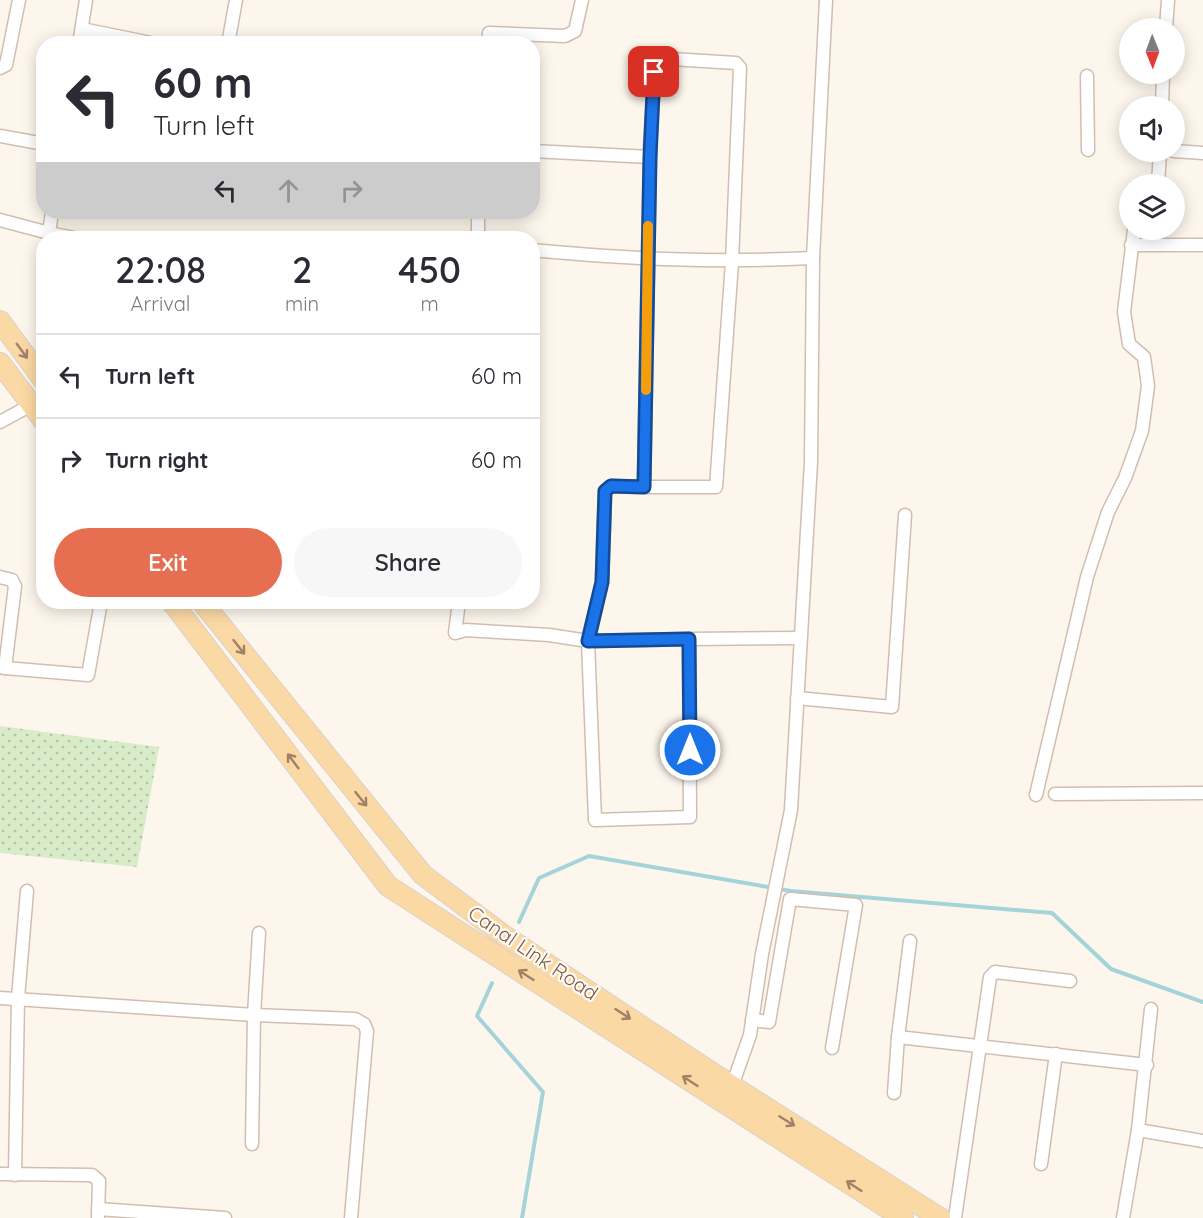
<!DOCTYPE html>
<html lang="en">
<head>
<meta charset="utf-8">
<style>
	:root { --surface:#fff; --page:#f7f7f7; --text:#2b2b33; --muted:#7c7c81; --line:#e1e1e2; --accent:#e76f51 }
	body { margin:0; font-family:Quicksand,sans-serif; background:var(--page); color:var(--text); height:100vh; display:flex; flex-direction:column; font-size:22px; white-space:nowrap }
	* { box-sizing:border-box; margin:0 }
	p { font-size:20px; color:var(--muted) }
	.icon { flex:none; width:33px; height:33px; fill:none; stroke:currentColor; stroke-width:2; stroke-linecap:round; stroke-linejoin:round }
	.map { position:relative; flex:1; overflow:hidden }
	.sheet { position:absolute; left:36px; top:231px; width:504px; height:378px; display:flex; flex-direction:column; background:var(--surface); border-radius:24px; box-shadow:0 3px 15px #0003 }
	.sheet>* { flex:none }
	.top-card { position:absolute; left:36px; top:36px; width:504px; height:183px; border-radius:24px; box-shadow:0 3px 15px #0003; background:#fff; color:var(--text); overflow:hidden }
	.needle { width:39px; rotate:179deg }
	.buttons { position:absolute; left:1119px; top:18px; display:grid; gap:12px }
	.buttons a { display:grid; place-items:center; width:66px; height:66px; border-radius:50%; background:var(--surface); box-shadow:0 3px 15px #0003; font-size:30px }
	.pin { position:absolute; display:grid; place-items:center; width:51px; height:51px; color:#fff; margin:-26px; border-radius:12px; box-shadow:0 3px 9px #0006 }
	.me { position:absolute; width:66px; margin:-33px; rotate:0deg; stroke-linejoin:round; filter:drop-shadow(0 0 4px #0008) }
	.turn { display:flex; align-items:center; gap:21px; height:126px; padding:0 18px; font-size:27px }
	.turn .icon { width:78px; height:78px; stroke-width:2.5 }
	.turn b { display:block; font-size:42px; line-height:51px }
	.lanes { display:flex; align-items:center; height:57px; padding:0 18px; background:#0003; justify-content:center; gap:30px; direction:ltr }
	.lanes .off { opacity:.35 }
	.eta { display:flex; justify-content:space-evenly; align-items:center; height:102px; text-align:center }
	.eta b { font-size:36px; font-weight:600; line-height:42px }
	.action { display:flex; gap:12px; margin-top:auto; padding:12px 18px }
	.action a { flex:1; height:69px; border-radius:36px; background:var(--accent); color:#fff; font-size:24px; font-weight:600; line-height:69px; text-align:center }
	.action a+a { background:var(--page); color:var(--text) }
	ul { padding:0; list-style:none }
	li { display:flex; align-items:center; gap:18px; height:84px; padding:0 18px; border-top:2px solid var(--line) }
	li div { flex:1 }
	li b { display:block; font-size:22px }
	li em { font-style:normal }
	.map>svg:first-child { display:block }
	.grass { fill:url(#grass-dots) }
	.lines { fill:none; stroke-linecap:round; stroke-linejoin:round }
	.stream { stroke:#a5d3da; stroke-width:4 }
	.street-casing { stroke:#d1beb0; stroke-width:15 }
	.primary-casing { stroke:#dad1cd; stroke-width:22 }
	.street { stroke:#fff; stroke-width:12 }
	.primary { stroke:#fbd9a5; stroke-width:20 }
	.oneway { stroke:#a18267 }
	.route-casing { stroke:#114b97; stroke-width:15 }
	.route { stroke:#1a73e8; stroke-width:10 }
	.slow { stroke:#f59e0b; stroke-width:10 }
	.labels { text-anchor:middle; stroke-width:4.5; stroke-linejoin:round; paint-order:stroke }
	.street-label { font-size:20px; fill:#7a5c4d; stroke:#fffaf3 }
</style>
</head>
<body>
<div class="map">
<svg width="1203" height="1218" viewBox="0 0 1203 1218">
	<defs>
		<pattern id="grass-dots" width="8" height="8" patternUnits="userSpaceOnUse" patternTransform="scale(1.5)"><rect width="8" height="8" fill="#d8ecc9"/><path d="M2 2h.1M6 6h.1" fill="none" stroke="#b4c2a5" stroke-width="1.8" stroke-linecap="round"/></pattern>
	</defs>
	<rect width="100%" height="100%" fill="#fdf6ec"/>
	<path class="grass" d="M0,726L159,747L137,867L0,853Z"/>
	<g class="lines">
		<g class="stream">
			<path d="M519,922L539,878L589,856L791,891L1052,913L1111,969L1203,1002"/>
			<path d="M492,983L477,1016L543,1092L522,1218"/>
		</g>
		<g class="street-casing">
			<g id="street">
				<path d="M1166,28L1168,0"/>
				<path d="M82,29L156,44"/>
				<path d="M79,44L86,0"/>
				<path d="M228,44L236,0"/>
				<path d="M488,44L489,33L565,36L575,31L582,0"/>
				<path d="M0,68L6,65L19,0"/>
				<path d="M1087,76L1088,150"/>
				<path d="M1162,106L1163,74"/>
				<path d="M0,136L44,144"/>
				<path d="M532,151L650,157"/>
				<path d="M1174,151L1203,153"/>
				<path d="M1158,184L1160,152"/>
				<path d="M0,220L49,233L52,212"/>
				<path d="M49,233L74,238"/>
				<path d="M478,238V212"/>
				<path d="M1131,245H1203"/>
				<path d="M532,250C629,259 716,263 813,258"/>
				<path d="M0,422L44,398"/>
				<path d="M0,577L12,580L15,586L5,668L0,667"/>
				<path d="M459,602L455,633L466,630L549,635L588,641L689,639L690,817L595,820L588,641L602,582L605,491L611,486L644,487L650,147L655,58L736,63L740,68L732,262L716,487H644"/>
				<path d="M689,639L800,638"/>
				<path d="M5,668L88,675L101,602"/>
				<path d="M797,698L892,707L905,515"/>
				<path d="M1055,794L1203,793"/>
				<path d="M1036,795L1087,577L1108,512L1125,478L1142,431L1148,386L1144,357L1129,344L1124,312L1134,230"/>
				<path d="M0,998L254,1015L355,1019L364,1024L367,1031L351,1218"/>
				<path d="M752,1020L769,1022L790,899L856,905L832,1048"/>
				<path d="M898,1037L1147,1065"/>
				<path d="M732,1086L750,1035L762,954L791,810L811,462L813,258L826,0"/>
				<path d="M894,1093L898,1037L910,941"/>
				<path d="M1138,1130L1151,1009"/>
				<path d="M252,1144L254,1015L259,933"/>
				<path d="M1041,1164L1056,1054"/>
				<path d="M0,1174L92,1175L99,1181L98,1218"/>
				<path d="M15,1175L18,998L27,891"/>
				<path d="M98,1209L225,1218"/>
				<path d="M955,1218L990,977L995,972L1070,981"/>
				<path d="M1123,1218L1138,1130L1203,1141"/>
			</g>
		</g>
		<g class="primary-casing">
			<g id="primary">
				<path d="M0,321L44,381"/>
				<path d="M0,363L44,421"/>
				<path d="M172,602L388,886L903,1218"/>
				<path d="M202,602L423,875L506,937L732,1086L940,1218"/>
			</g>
		</g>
		<use href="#street" class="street"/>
		<use href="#primary" class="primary"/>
	</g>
	<defs><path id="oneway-shaft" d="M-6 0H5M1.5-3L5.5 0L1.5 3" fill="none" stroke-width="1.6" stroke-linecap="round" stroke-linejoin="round" transform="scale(1.5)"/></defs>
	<g class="oneway">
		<use href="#oneway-shaft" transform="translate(22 351) rotate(54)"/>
		<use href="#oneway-shaft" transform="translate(239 647) rotate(52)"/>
		<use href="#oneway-shaft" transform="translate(293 761) rotate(-127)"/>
		<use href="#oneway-shaft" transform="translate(361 799) rotate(51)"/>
		<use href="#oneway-shaft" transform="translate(526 975) rotate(-147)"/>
		<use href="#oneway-shaft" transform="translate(623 1014) rotate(33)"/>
		<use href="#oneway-shaft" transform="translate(690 1081) rotate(-147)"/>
		<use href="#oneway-shaft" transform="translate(787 1121) rotate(32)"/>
		<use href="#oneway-shaft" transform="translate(854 1186) rotate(-147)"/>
	</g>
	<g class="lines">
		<g class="route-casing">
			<path id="route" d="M654,72L650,157L644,487L611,486L605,491L602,582L588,641L689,639L690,750"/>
		</g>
		<use href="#route" class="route"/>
		<path class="slow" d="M646,390L648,226"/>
	</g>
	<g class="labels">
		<g class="street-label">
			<text transform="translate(533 953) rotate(34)" y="7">Canal Link Road</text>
		</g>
	</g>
</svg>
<div class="buttons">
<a><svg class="needle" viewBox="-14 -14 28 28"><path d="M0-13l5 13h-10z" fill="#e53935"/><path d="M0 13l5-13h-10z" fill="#7c7c81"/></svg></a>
<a><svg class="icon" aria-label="sound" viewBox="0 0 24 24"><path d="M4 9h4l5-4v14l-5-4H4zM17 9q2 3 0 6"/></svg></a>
<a><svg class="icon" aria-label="layers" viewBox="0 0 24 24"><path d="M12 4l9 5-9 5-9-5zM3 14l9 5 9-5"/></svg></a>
</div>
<div class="pin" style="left:654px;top:72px;background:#d93025"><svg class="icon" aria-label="arrive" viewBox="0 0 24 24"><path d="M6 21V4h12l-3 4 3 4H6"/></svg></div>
<svg class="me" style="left:690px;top:750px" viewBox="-20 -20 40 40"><circle r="17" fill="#1a73e8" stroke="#fff" stroke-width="3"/><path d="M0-11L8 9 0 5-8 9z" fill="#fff"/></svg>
<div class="top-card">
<div class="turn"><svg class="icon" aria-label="left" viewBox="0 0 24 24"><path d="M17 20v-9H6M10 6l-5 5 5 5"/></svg><div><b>60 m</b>Turn left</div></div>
<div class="lanes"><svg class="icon" aria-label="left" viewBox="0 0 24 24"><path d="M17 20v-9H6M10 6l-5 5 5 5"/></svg><svg class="icon off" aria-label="ahead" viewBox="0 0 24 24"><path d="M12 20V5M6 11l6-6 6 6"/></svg><svg class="icon off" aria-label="right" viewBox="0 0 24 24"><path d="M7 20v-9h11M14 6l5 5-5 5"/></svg></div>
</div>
<section class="sheet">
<div class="eta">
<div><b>22:08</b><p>Arrival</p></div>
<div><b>2</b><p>min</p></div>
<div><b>450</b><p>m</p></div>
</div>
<ul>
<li><svg class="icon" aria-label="left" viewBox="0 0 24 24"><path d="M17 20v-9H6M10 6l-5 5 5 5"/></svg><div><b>Turn left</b></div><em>60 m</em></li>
<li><svg class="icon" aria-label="right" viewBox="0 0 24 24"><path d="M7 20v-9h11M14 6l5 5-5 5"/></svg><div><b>Turn right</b></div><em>60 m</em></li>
</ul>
<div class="action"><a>Exit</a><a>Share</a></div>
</section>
</div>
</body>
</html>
